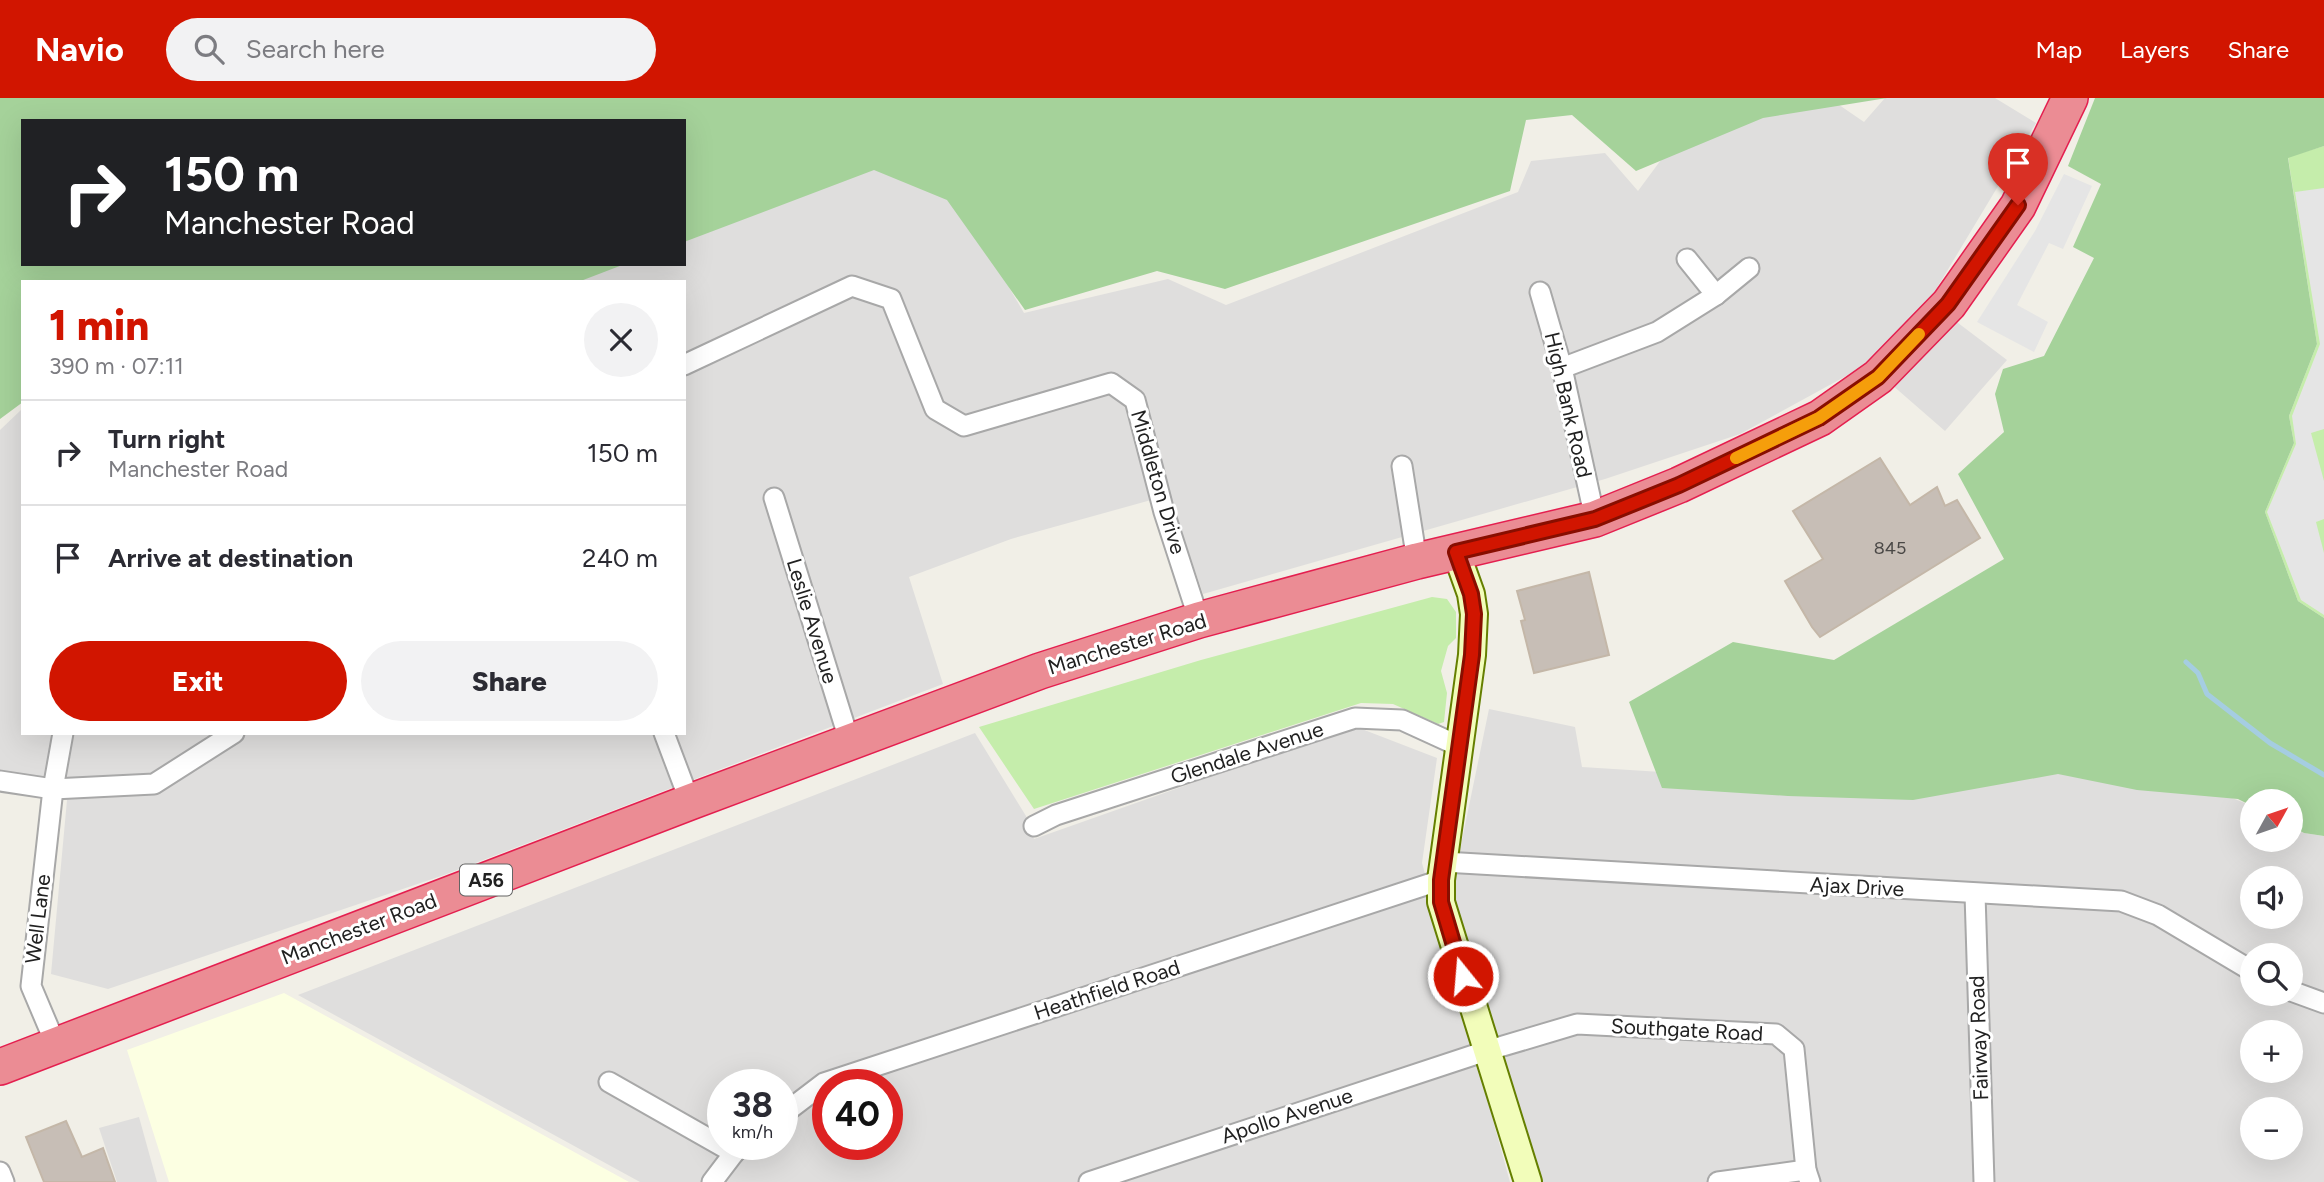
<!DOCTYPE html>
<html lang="en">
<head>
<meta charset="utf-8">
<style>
	:root { --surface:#fff; --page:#f2f2f3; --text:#2b2b33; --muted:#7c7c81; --line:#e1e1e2; --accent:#d11500 }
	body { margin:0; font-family:Figtree,sans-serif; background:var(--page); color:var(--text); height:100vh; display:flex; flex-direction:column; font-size:26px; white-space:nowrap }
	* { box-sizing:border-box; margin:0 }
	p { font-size:23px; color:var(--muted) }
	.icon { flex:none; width:38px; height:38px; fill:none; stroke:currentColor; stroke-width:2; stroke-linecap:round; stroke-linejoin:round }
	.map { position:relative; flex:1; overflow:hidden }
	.details { position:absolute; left:21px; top:182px; width:665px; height:455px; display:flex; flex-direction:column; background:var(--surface); border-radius:0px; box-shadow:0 7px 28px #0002 }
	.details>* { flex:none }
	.banner { position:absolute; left:21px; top:21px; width:665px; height:147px; border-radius:0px; box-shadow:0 7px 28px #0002; background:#202124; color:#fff; overflow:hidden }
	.needle { width:46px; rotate:50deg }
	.fabs { position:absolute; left:2240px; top:691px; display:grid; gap:14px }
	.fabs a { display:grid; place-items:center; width:63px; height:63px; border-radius:50%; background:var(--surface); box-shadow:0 7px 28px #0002; font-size:35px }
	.speed { position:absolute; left:707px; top:971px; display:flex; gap:14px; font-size:35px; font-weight:700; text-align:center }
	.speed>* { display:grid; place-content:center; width:91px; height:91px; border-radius:50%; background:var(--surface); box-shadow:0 7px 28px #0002; line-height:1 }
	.speed small { font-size:18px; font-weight:400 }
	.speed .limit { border:10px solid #d22; background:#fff; color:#111 }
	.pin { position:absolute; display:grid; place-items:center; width:60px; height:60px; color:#fff; margin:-72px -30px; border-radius:50% 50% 50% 0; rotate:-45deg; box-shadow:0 0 7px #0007 }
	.pin .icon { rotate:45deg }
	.me { position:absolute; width:77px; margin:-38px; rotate:343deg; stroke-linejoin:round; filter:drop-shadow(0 0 5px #0008) }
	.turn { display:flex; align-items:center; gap:24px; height:147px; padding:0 28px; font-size:32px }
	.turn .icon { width:91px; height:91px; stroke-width:2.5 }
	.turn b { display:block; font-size:49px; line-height:60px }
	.round { display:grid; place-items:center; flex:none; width:74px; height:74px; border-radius:37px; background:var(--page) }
	.overview { display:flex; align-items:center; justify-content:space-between; height:119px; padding:0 28px }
	h1 { font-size:42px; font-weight:800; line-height:52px; color:var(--accent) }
	.primary-button { display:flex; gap:14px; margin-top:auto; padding:14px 28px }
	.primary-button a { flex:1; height:80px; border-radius:42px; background:var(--accent); color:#fff; font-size:28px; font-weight:800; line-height:80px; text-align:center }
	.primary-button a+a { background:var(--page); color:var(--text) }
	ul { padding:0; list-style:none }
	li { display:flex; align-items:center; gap:21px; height:105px; padding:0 28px; border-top:2px solid var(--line) }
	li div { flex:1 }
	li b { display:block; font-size:26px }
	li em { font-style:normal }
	header { display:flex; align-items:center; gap:42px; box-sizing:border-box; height:98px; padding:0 35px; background:var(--accent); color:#fff }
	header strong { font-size:33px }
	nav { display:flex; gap:38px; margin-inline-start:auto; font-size:24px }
	.search { width:490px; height:63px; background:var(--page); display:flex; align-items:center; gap:18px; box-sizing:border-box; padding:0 24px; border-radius:38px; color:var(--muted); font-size:26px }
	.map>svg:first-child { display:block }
	.residential { fill:#dfdedd; fill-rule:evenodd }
	.education { fill:#fcffe2 }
	.grass { fill:#c5edab }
	.forest { fill:#a5d29a }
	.parking { fill:#e5e5e5 }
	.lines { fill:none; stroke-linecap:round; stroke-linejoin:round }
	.stream { stroke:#a5cde1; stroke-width:5 }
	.building { fill:#c7beb6; stroke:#c4b7a8; stroke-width:2 }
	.street-casing { stroke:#a8a8a8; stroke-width:23 }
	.secondary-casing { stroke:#657f00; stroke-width:30 }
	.highway-casing { stroke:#e41f4f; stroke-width:38 }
	.street { stroke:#fff; stroke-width:19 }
	.secondary { stroke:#f2fdba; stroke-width:26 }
	.highway { stroke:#eb8c94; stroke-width:35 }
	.route-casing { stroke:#880e00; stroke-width:18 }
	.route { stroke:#d11500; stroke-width:12 }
	.slow { stroke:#f59e0b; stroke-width:12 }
	.labels { text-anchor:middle; stroke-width:6; stroke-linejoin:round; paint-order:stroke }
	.number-label { font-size:18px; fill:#4a4846 }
	.shield { fill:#fff; stroke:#646464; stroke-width:2 }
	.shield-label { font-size:19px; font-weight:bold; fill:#212121 }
	.street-label { font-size:21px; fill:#212121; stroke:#fff }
</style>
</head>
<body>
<header>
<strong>Navio</strong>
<div class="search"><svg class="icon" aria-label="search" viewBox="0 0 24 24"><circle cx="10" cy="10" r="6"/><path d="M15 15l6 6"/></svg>Search here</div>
<nav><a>Map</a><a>Layers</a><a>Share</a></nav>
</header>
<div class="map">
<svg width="2324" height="1084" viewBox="0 0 2324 1084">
	<rect width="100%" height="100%" fill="#f1efe7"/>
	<g class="residential">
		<path d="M1829,0L1864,24L1885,0H1995L2036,25L1929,203L2007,262L1945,333L1868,266L1740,336L1605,381L1203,496L1169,397L1011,441L909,479L943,586L444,777L108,891L51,876L67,702L0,694V332L21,312L23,635H684V184H518L556,166H684V103L894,19L963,111L1024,215L1168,181L1226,207L1518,94L1531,63L1605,55L1638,93L1703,5Z"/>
		<path d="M1489,611L1575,629L1582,669L1865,687L2060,630L2252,708V742H2291V728L2304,735L2324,738V1084H1536L1450,800ZM2252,780H2291V819H2252ZM2252,858H2291V896H2252ZM2252,934H2291V973H2252ZM2252,1012H2291V1050H2252Z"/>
		<path d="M1354,628L1437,660L1422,765L1510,1084H640L298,897L975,635L1026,718L1034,741ZM723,987H782V1046H723ZM828,987H887V1046H828Z"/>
		<path d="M139,1019L157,1084H117L99,1030Z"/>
	</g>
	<path class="education" d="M284,895L629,1084H169L127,952Z"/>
	<g class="grass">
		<path d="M2324,48V520L2298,503L2265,414L2294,345L2289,318L2317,246L2288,59Z"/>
		<path d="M1432,499L1447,501L1456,514V540L1448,548L1441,573L1447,595L1444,624L1438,626L1393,606L1361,605L1034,711L979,629L1201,562Z"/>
	</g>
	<g class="forest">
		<path d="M0,0H1887L1763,20L1636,73L1572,17L1526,22L1510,93L1225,191L1157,173L1025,212L947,102L874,72L684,144V23H23V166H625L578,184H23V304L0,321Z"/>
		<path d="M2095,0H2324V48L2288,60L2317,246L2289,318L2294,345L2265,414L2298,503L2324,520V738L2304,735L2291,728V704H2252V708L2238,701L2137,692L2058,676L1913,702L1788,698L1662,690L1629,604L1733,544L1834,562L2004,461L1958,376L2004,334L1995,296L2003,271L2044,258L2094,160L2073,149L2101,86L2068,68Z"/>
	</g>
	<g class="parking">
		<path d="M2064,76L2092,88L2063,151L2049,145L2017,207L2048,224L2034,254L1977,224L2035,133Z"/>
		<path d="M2324,90V331L2311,335L2324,383V421L2316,424L2324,455V517L2301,502L2267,414L2296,346L2292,318L2320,246L2295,94Z"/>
	</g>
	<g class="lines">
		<path class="stream" d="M2186,564L2198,575L2207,596L2270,645L2324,677"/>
	</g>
	<g class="building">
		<path d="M1880,360L1910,407L1937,389L1945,408L1957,402L1980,440L1820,539L1812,529L1785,483L1823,461L1793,413Z"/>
		<path d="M1589,474L1609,557L1534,575L1521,523L1525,522L1517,493Z"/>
		<path d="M66,1023L82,1059L103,1050L115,1084H44L26,1039Z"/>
	</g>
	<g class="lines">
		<g class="street-casing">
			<g id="street">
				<path d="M1687,161L1716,197"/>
				<path d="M1540,194L1562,270L1595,421"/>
				<path d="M684,267L852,188L891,201L935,311L964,328L1111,285L1135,302L1164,414L1199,522"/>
				<path d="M1562,270L1657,234L1716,197L1749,170"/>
				<path d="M1402,368L1417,463"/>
				<path d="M774,400L850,645"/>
				<path d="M664,635L690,704"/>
				<path d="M0,683L53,691L154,686L234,635"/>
				<path d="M1034,728L1056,717L1355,620L1402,622L1461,649"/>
				<path d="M1444,764L2121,803L2158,817L2252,873"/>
				<path d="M1975,796L1984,1084"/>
				<path d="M2291,893L2324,905"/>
				<path d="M56,947L31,888L53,691L63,635"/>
				<path d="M609,984L734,1055"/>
				<path d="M782,1017L824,985L1441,782"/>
				<path d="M0,1074L4,1084"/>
				<path d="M712,1084L734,1055L743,1047"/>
				<path d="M1089,1084L1486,953L1577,926L1776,936L1794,951L1806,1072L1810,1084"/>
				<path d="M1718,1084L1806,1072"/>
			</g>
		</g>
		<g class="secondary-casing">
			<path id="secondary" d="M1456,454L1471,496L1474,516L1472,557L1441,782V804L1528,1084"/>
		</g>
		<g class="highway-casing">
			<path id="highway" d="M0,969L690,704L1040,573L1199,522L1417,463L1595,421L1679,387L1820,320L1878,279L1949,206L2018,108L2070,0"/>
		</g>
		<use href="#street" class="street"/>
		<use href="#secondary" class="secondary"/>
		<use href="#highway" class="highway"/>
	</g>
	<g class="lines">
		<g class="route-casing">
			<path id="route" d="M1463,878L1441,804V782L1472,557L1474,516L1471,496L1456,454L1595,421L1679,387L1819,320L1878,279L1948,206L2018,107"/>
		</g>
		<use href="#route" class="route"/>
		<path class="slow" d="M1736,360L1819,320L1878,279L1919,236"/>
	</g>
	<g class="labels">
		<g class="number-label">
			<text x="1890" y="456">845</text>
		</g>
		<rect class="shield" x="460" y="766.5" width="52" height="31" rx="5"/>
		<g class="shield-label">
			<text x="486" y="789">A56</text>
		</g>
		<g class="street-label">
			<text transform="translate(1568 307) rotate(77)" y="7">High Bank Road</text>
			<text transform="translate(1158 384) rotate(74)" y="7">Middleton Drive</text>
			<text transform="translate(812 523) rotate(73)" y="7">Leslie Avenue</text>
			<text transform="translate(1127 546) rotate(-17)" y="7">Manchester Road</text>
			<text transform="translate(1247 655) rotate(-18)" y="7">Glendale Avenue</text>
			<text transform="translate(1857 789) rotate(3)" y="7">Ajax Drive</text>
			<text transform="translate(38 821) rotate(-83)" y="7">Well Lane</text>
			<text transform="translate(359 831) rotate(-21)" y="7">Manchester Road</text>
			<text transform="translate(1107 892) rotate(-18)" y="7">Heathfield Road</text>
			<text transform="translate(1687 932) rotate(3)" y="7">Southgate Road</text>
			<text transform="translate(1979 940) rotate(-92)" y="7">Fairway Road</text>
			<text transform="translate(1287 1018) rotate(-18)" y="7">Apollo Avenue</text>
		</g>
	</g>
</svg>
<div class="fabs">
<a><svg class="needle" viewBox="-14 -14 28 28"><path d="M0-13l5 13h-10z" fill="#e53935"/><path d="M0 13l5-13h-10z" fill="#7c7c81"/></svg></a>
<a><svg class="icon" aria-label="sound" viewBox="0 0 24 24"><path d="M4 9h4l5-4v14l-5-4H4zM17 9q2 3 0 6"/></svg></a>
<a><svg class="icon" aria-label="search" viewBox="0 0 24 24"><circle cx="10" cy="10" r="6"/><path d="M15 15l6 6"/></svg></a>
<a>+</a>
<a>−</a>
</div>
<div class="speed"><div>38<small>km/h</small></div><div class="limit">40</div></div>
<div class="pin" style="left:2018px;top:107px;background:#d93025"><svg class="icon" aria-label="arrive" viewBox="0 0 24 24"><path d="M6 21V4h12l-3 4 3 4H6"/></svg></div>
<svg class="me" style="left:1463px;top:878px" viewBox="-20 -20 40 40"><circle r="17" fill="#d11500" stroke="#fff" stroke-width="3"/><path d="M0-11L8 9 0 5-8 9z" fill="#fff"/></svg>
<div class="banner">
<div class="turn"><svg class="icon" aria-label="right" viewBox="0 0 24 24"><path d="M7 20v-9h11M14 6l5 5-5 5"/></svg><div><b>150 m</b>Manchester Road</div></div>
</div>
<section class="details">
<div class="overview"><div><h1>1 min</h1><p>390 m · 07:11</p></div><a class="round"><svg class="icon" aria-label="close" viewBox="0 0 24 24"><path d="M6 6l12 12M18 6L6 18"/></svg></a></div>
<ul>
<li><svg class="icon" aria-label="right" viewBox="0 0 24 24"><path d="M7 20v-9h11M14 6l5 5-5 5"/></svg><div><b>Turn right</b><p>Manchester Road</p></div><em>150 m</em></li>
<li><svg class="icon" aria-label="arrive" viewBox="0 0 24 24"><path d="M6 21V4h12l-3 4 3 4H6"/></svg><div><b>Arrive at destination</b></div><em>240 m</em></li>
</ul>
<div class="primary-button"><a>Exit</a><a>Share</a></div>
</section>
</div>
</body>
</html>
